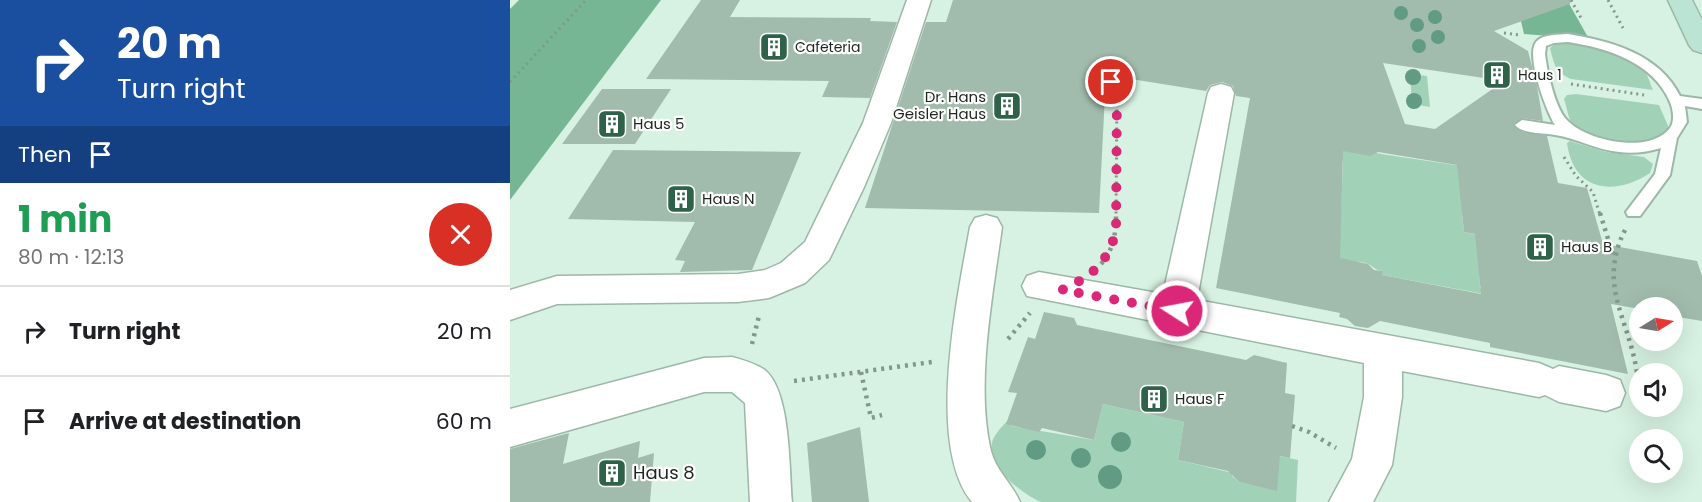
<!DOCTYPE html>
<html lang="en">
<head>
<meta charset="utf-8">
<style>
	:root { --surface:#fff; --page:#f2f2f2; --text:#202124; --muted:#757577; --line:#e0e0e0 }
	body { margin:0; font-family:Poppins,sans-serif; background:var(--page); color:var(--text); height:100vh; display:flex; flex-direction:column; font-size:22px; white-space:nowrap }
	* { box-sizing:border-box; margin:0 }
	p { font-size:20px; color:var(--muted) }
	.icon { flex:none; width:33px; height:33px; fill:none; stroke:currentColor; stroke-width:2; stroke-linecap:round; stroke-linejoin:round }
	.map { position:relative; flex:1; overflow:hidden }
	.side { display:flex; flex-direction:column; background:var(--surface); width:510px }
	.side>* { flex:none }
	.banner { background:#1a4fa0; color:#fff; overflow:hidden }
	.needle { width:39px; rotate:79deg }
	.tools { position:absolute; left:1119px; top:297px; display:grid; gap:12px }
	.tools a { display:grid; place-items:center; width:54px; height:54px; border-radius:50%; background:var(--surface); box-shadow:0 6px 24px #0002; font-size:30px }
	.pin { position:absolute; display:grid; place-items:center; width:51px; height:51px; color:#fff; margin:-26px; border:3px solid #fff; border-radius:50%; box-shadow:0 2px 6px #0007 }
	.me { position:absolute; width:66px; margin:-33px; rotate:281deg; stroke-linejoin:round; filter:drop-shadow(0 0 4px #0008) }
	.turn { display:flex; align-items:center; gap:21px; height:126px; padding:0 18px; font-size:27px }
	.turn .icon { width:78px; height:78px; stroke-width:2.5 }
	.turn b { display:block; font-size:42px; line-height:51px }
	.then { display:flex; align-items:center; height:57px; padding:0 18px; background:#0003; gap:12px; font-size:22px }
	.round { display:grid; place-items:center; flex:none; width:63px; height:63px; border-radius:32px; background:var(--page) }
	.summary { display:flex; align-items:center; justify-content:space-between; height:102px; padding:0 18px }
	h1 { font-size:36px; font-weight:700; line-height:45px; color:#1e9e55 }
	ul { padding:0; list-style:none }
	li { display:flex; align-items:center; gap:18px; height:90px; padding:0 18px; border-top:2px solid var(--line) }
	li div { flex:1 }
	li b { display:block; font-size:22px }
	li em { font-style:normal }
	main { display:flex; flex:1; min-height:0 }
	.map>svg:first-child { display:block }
	.green { fill:#a1d2b7 }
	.forest { fill:#76b694 }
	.building { fill:#a1bbac; fill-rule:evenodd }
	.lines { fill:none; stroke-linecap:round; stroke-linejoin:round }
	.lane-casing { stroke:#9db7a8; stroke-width:4 }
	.street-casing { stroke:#9db7a8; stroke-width:3 }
	.secondary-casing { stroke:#9db7a8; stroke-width:3 }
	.path-far1 { stroke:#83978b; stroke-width:3; stroke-dasharray:2 4; stroke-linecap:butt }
	.path { stroke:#83978b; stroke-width:4.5; stroke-dasharray:3 5; stroke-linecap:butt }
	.lane { fill:#fff; fill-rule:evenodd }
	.street { fill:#fff; fill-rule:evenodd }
	.secondary { fill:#bbe4d4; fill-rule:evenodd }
	.tree { fill:#619b83 }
	.route { stroke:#db2777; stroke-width:10; stroke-dasharray:0 18 }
	.labels { text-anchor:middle; stroke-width:4.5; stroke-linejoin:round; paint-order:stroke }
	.far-poi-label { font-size:14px; fill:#1d2721; stroke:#fff; text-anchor:start }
	.poi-label { font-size:15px; fill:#1d2721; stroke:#fff; text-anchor:start }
	.near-poi-label { font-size:18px; fill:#1d2721; stroke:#fff; text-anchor:start }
</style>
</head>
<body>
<main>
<section class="side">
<div class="banner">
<div class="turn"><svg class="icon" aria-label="right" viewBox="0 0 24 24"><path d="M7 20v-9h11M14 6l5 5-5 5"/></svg><div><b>20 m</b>Turn right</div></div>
<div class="then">Then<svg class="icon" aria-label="arrive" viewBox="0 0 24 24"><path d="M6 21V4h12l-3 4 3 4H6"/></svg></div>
</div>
<div class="summary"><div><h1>1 min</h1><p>80 m · 12:13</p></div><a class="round" style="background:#d93025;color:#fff"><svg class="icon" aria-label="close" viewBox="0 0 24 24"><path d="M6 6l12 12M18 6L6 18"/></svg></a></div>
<ul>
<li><svg class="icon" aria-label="right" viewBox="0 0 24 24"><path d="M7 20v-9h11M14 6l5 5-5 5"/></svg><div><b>Turn right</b></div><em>20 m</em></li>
<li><svg class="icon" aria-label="arrive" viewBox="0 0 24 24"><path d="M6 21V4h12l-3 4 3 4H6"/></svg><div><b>Arrive at destination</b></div><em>60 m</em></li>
</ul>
</section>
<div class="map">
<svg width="1192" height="502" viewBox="0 0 1192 502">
	<rect width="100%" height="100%" fill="#d7f2e2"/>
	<g class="green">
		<path d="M1053,43C1072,42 1121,54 1133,69C1138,74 1140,84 1143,90L1061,79C1045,72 1044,64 1040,48L1044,45Z"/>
		<path d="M900,74L917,76L920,107L902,104Z"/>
		<path d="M1066,94L1149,105L1159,128L1158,132C1135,147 1110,145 1085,137C1077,134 1069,133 1064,126C1058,120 1057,107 1054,99L1057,95Z"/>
		<path d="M1060,141L1096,152L1134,157L1143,164L1140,173C1104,197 1063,191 1057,143Z"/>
		<path d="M823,143L871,154L959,167L965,217L952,215L954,232L968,235L970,288L974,290V294L872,275V271C865,270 864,267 858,264C851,260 840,262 832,264L816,233L830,235L833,162Z"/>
		<path d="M593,404L674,422L668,460L723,473L722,476L729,482L761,489L770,456L788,460L786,502H531C512,494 477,467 482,443C483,435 493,426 498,420L502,426L584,440Z"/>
	</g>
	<g class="forest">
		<path d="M9,0H151L0,200V9Z"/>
		<path d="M1006,0H1057L1079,39L1014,34Z"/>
	</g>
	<g class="building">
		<path d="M191,0H230L220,17L361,18L360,21L387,22L360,98L312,97L319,81L136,79Z"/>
		<path d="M443,0H1060V4L984,31L1018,51L1027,86L1033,121L1012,118L1003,125L1012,132L1037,136L1048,183L1077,188L1093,244L1187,261L1192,276V321L1162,316V308L1130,309L1101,304L1118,374L980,347V343L870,321L858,328L845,326L837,319L829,317L830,313L706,288L740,98L726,96L723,86L712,82L700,85L696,91L596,75L589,213L355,208L416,22H436ZM873,63L994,81L925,129L895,124ZM833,151L860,156L868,152L947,165L954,232L965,234L971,294L872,275V271L864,270L858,264L830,258Z"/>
		<path d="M92,89H161L125,144H52Z"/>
		<path d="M103,150L291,152L242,270L170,272L175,261L165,260L185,222L58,219Z"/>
		<path d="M534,312L564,318L567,325L736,360L744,355L777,363L775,393L785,395L780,458L770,456L767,491L729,482L718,471L668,460L674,422L593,404L584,440L532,428L529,432L496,424L507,393L498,392L518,337L525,339Z"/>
		<path d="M350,427L359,502H302L297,443Z"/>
		<path d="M59,433L53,464L130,441L128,458L144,453L140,502H0V449Z"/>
	</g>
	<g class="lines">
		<g class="lane-casing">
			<path id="lane" d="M1058,34C1101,41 1149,54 1170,96L1192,99V109L1175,106L1177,122L1167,138L1160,175L1130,216H1118L1116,212L1145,174L1151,148C1137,152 1123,154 1109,152C1086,150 1067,138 1045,135C1034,133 1012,134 1005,125L1012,120L1045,125C1037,113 1014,53 1027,41C1034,34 1048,35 1058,34ZM1058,42C1097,48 1143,62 1160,102C1163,109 1165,121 1160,128C1140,155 1075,141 1056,119C1045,107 1037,71 1035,54L1036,46L1044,43Z"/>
		</g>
		<g class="street-casing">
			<g id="street">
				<path d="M397,0H421L381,123L354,187L319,260L295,283L259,298L228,302L47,304L0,320V290L47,276L228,274L255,270L271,263L295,242L353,123Z"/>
				<path d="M711,84L721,87L724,93L687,300L1029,363L1043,369L1049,366L1096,375L1110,380L1115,393L1110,406L1096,411L1049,402L1035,395L1029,397L892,371V397L882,465L863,502H819L842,459L854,397V363L517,296L512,286L517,276L529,272L653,294L698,93L701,87Z"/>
				<path d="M476,215L487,218L492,227C483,294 465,385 481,451C486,471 502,483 510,502H462C415,445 448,295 460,227L465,218Z"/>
				<path d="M222,357C233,360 247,364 256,371C281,394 279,469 282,502H240L235,403L222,392H194L0,447V409L194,358Z"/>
			</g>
		</g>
		<g class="secondary-casing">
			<path id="secondary" d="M1158,0H1182L1192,20V53L1183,50L1179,45Z"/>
		</g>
		<g class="path-far1">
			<path d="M1061,0L1071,18"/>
			<path d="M1098,0L1113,28"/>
			<path d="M994,33L1010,35"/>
			<path d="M595,81L601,82L607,88L606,215"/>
			<path d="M0,82L76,0"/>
			<path d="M1061,84L1134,95"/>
			<path d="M1054,157L1066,176L1083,192L1090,215"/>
		</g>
		<g class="path">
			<path d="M1090,213L1103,255"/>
			<path d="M1115,230C1087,286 1119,318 1127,373"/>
			<path d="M591,264C604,249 606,233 606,213"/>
			<path d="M498,339L520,313"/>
			<path d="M242,344L249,316"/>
			<path d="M351,372L361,418L372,415"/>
			<path d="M284,381L422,362"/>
			<path d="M782,426L799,432L826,448"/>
		</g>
		<use href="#lane" class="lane"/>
		<use href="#street" class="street"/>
		<use href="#secondary" class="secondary"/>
	</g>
	<g class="tree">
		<circle cx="891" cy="13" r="7"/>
		<circle cx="925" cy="17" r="7"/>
		<circle cx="907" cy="25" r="7"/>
		<circle cx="928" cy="37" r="7"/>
		<circle cx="909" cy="46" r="7"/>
		<circle cx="903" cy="77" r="8"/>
		<circle cx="904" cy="101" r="8"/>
		<circle cx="611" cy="442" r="10"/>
		<circle cx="526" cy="450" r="10"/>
		<circle cx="571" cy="458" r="10"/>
		<circle cx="600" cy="477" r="12"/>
	</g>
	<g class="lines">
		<path class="route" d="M601,82L607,88L606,232C596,265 583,275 552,290L667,311"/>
	</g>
	<defs>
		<g id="building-square" transform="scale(1.5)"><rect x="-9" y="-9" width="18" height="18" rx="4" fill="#2e6349" stroke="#fff"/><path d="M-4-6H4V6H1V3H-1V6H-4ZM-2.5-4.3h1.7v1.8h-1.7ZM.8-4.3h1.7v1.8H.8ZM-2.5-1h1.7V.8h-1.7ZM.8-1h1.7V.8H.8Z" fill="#fff"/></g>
	</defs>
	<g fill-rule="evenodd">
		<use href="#building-square" x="264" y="47"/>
		<use href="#building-square" x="987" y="75"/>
		<use href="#building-square" x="497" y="106"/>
		<use href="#building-square" x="102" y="124"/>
		<use href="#building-square" x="171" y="199"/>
		<use href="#building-square" x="1030" y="247"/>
		<use href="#building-square" x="644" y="399"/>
		<use href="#building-square" x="102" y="473"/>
	</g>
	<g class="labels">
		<g class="far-poi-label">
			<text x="285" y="52">Cafeteria</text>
			<text x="1008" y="80">Haus 1</text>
		</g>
		<g class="poi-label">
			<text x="476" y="102" text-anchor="end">Dr. Hans<tspan x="476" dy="17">Geisler Haus</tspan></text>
			<text x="123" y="129">Haus 5</text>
			<text x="192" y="204">Haus N</text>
			<text x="1051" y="252">Haus B</text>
			<text x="665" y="404">Haus F</text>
		</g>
		<g class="near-poi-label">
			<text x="123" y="479">Haus 8</text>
		</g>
	</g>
</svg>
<div class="tools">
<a><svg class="needle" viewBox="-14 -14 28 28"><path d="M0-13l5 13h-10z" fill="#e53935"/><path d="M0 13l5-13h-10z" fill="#757577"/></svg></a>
<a><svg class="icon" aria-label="sound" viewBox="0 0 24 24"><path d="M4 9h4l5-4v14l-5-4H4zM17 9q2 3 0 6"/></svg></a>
<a><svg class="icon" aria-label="search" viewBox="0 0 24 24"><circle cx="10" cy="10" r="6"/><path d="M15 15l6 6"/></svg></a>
</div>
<div class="pin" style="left:601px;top:82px;background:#d93025"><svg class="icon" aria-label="arrive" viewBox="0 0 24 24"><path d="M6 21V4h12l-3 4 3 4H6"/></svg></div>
<svg class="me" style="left:667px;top:311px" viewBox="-20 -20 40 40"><circle r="17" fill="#db2777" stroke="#fff" stroke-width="3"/><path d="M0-11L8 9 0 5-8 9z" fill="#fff"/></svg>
</div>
</main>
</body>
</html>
